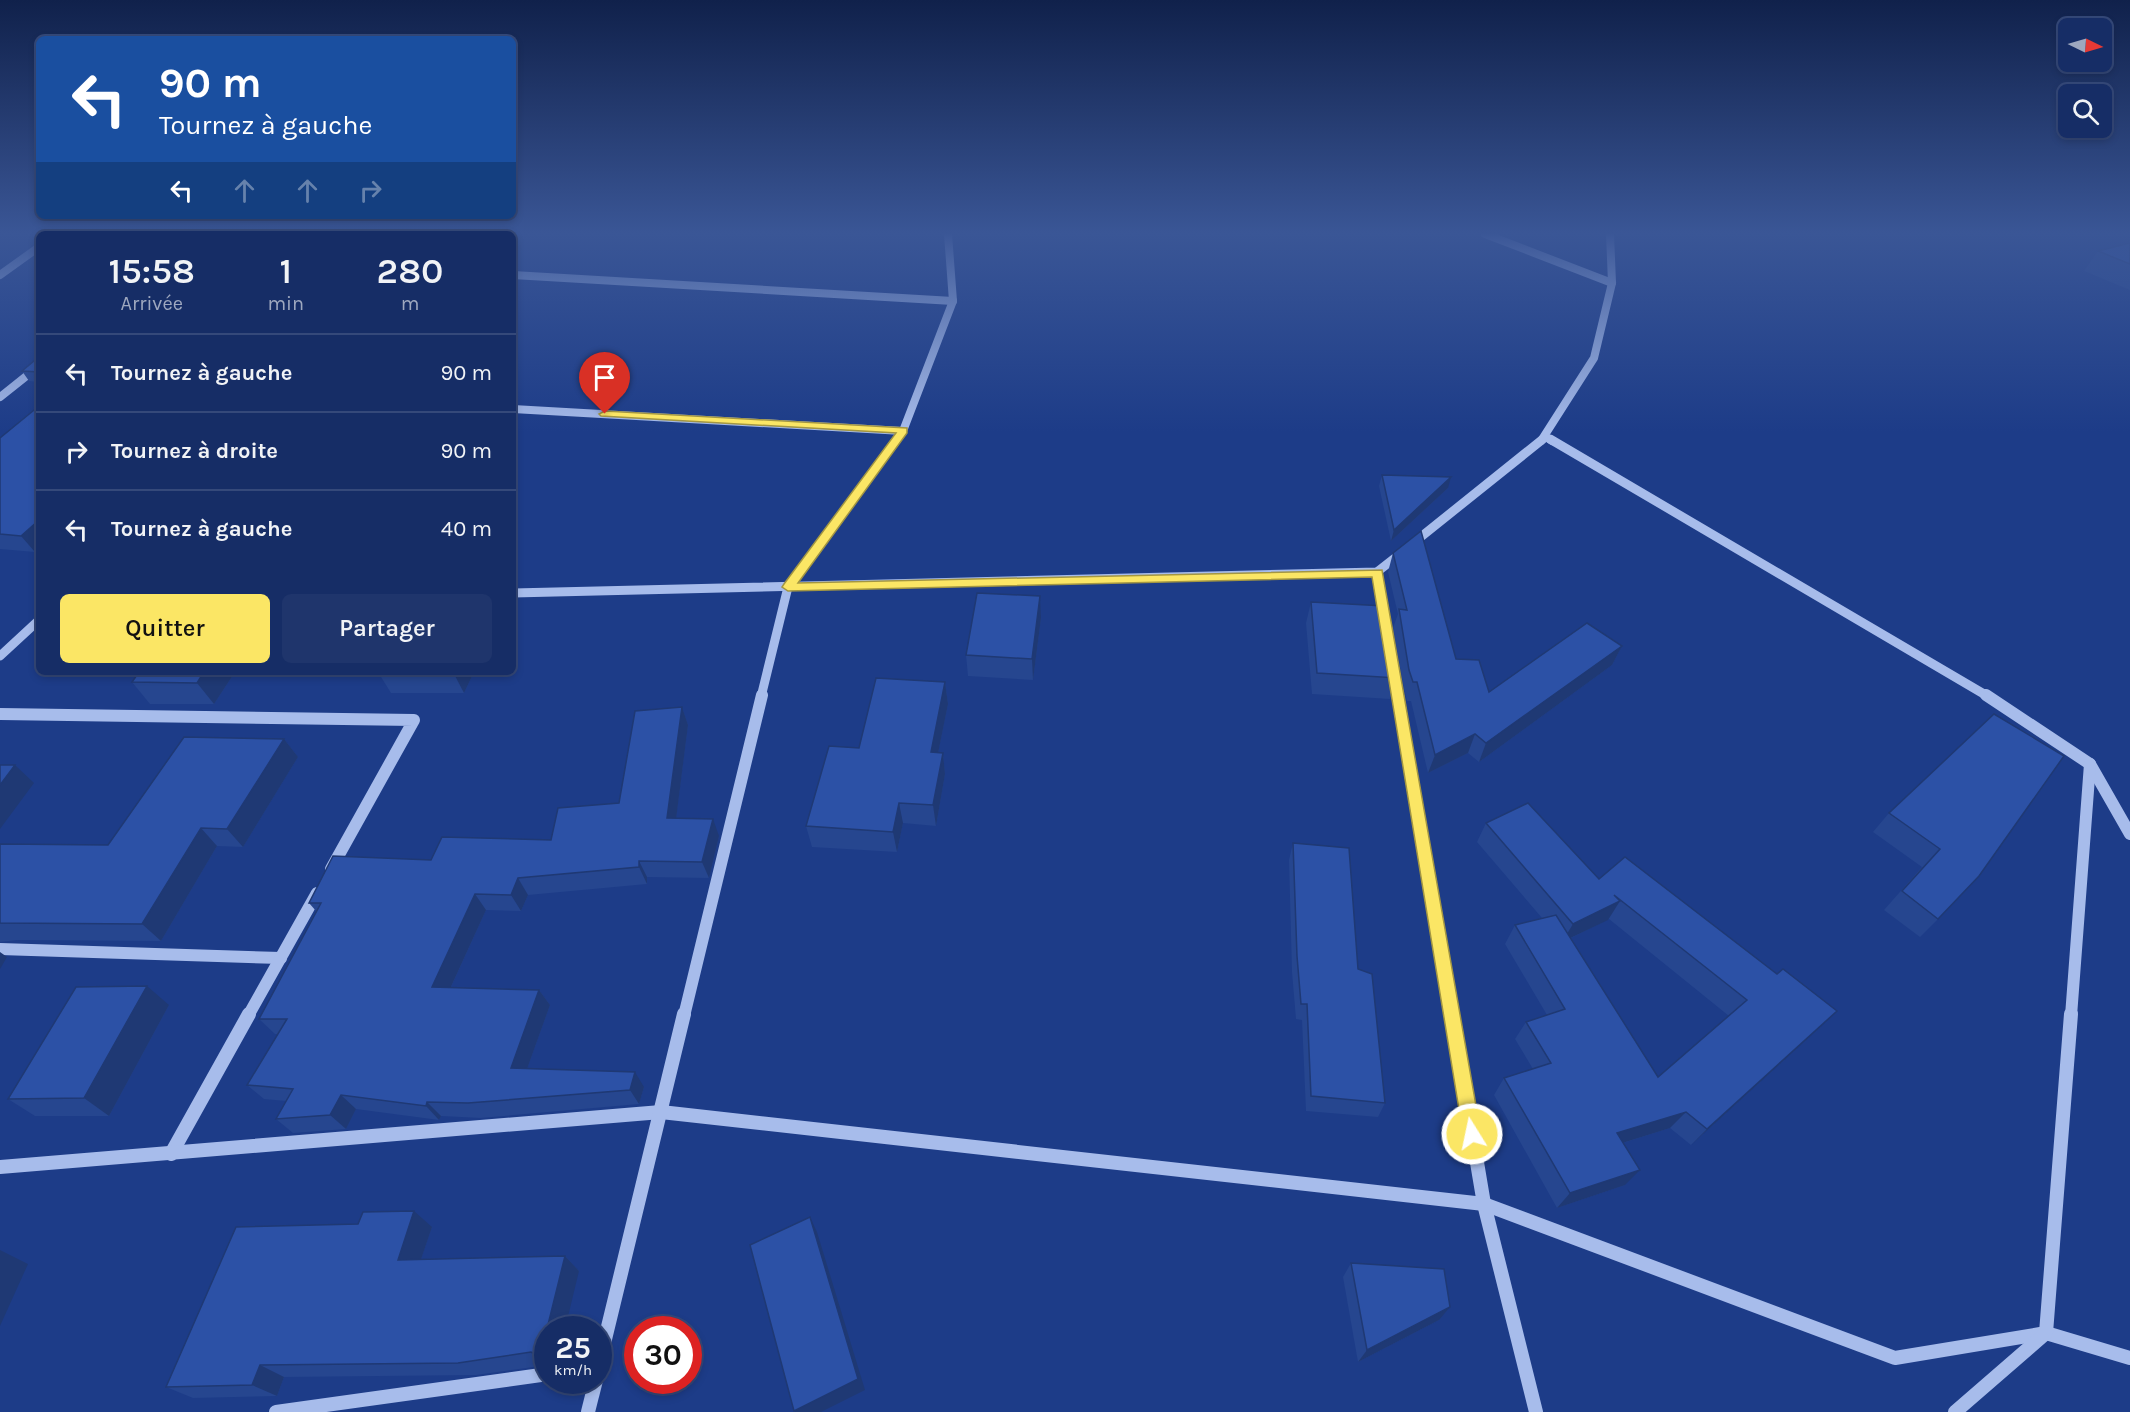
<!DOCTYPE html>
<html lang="fr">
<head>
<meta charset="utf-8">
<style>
	:root { --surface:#162d66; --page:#1f356c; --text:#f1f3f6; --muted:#9ea8bf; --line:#35497a; --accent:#fbe665 }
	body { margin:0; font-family:Karla,sans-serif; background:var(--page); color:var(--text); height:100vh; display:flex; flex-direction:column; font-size:22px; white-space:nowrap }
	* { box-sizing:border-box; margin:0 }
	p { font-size:20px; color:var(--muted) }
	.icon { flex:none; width:33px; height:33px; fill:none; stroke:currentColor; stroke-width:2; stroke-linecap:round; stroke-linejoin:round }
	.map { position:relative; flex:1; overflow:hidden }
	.drawer { position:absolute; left:36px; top:231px; width:480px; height:444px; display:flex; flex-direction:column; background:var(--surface); border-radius:9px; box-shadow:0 3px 9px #0003,0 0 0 2px var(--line) }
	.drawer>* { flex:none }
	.guide { position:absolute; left:36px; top:36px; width:480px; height:183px; border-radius:9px; box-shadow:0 3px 9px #0003,0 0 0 2px var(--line); background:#1a4fa0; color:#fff; overflow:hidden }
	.needle { width:39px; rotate:95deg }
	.buttons { position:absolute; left:2058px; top:18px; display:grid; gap:12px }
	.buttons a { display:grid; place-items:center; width:54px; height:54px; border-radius:9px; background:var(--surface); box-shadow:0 3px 9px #0003,0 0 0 2px var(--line); font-size:30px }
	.speed { position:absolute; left:534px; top:1316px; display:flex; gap:12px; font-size:30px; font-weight:700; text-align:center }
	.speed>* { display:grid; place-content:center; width:78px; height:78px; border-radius:50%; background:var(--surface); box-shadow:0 3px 9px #0003,0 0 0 2px var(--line); line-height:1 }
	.speed small { font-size:15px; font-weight:400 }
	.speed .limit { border:9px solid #d22; background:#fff; color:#111 }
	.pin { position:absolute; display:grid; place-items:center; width:51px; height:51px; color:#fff; margin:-62px -26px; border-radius:50% 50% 50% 0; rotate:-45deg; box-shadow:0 0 6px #0007 }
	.pin .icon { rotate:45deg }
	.me { position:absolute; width:66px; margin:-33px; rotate:350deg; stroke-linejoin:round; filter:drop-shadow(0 0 4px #0008) }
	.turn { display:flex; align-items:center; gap:21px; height:126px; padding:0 24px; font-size:27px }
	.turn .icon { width:78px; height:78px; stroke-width:2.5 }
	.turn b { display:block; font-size:42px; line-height:51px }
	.lanes { display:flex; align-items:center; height:57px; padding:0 24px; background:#0003; justify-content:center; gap:30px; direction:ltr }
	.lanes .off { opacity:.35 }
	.eta { display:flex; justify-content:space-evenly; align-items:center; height:102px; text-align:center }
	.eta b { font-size:36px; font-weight:600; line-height:42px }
	.button { display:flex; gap:12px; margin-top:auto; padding:12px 24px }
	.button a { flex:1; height:69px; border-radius:9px; background:var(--accent); color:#111; font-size:24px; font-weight:600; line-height:69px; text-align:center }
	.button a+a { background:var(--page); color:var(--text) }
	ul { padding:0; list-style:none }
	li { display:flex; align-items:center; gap:18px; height:78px; padding:0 24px; border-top:2px solid var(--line) }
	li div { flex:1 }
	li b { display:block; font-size:22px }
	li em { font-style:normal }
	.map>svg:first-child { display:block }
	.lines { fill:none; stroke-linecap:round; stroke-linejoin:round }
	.minor-far3 { stroke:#a7bceb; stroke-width:8 }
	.minor-far2 { stroke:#a7bceb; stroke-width:9 }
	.minor-far1 { stroke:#a7bceb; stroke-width:12 }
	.minor { stroke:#a7bceb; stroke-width:14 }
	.wall { fill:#26468f; fill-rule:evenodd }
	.shaded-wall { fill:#1f3974 }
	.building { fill:#2c51a6; stroke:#1f3974; stroke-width:1.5 }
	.route { fill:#fbe665; stroke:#a39642; stroke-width:1.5 }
</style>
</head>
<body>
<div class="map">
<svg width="2130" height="1412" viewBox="0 0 2130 1412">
	<rect width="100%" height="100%" fill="#1d3c88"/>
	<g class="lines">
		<g class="minor-far3">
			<path d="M1485,234L1612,283"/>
			<path d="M0,275L39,247"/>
			<path d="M513,275L953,301"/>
			<path d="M0,397L39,366"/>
			<path d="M513,409L903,431"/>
			<path d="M1546,437L1552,441"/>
			<path d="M896,441L903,431L953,301L948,234"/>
			<path d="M1541,441L1594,358L1612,283L1610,234"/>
		</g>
		<g class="minor-far2">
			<path d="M1550,439L1989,697"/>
			<path d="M1412,544L1543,439"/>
			<path d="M1377,572L1385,620"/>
			<path d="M513,593L1377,572L1400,554"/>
			<path d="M0,656L39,620"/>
			<path d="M1393,667L1398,697"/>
			<path d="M761,697L788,587L897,439"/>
		</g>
		<g class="minor-far1">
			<path d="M1398,695L1452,1016"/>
			<path d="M1986,695L2090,764L2130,834"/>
			<path d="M0,714L414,720L331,869"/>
			<path d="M0,949L281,958"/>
			<path d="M248,1016L317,893"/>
			<path d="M684,1016L762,695"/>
			<path d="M2071,1016L2090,764"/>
		</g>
		<g class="minor">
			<path d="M1452,1014L1484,1204L1536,1412"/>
			<path d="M171,1154L249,1014"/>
			<path d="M0,1167L661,1112L1484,1204L1895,1358L2046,1333L2130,1358"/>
			<path d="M598,1368L684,1014"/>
			<path d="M276,1412L548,1374"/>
			<path d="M588,1412L596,1380"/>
			<path d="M1955,1412L2046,1333L2071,1014"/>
		</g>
	</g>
	<g class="wall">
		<path d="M2130,243V290L2084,271L2098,251Z"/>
		<path d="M39,352V382L29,381L22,371L35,360Z"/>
		<path d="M39,406V548L35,552L0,549V438Z"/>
		<path d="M1382,475L1448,488L1391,541L1379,486Z"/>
		<path d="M1393,553L1456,659L1489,692L1622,646L1612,665L1479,762L1468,753L1428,773L1411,701H1407L1404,689L1393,628L1398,614L1388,572Z"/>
		<path d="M1311,602L1397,678L1390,699L1312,694L1306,623Z"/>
		<path d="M1041,618L1033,680L968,676L966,655Z"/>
		<path d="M139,672H235L214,704H150L132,682Z"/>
		<path d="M378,672H474L464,693H391Z"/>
		<path d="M945,682L948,704L938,753H943L945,774L936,826L903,823L897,852L812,847L806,826L859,748Z"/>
		<path d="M682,707L688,725L676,818L719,836L709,878L647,877V884L528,895L521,911L486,910L451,987L539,990L550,1005L527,1069L644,1087L639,1104L481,1118L441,1116L439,1120L356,1109L346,1129L293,1133L276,1119L286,1101L264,1099L247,1085L278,1034H275L259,1019L316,911L309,903L431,860L551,840L619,803Z"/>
		<path d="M1994,714L1938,919L1920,937L1884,910L1922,867L1873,832L1889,813Z"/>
		<path d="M284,739L298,757L243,847L217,846L161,941L17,940L0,942V844L108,845Z"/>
		<path d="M1486,823L1599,879L1777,974L1837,1011L1819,1028L1691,1145L1670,1128L1623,1143L1625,1185L1557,1208L1494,1095L1504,1078L1533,1069L1515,1039L1526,1022L1547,1015L1505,944L1515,925L1542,918L1477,842ZM1609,919L1729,1016L1658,1077L1571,938Z"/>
		<path d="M1293,843L1358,969L1385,1103L1378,1117L1306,1111L1302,1020L1296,1019L1292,972L1289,860Z"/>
		<path d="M169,1005L109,1116H35L8,1099Z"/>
		<path d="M432,1227L421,1259L565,1256L579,1271L548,1329V1365L476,1375L284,1377L277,1396L193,1398L166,1387Z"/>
		<path d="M1351,1263L1439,1320L1358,1362L1343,1277Z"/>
	</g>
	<g class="shaded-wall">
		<path d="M1451,477L1448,488L1391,541L1394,530Z"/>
		<path d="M39,520V548L35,552L21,536Z"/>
		<path d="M1040,596L1041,618L1033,680L1032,659Z"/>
		<path d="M1622,646L1612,665L1479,762L1486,743Z"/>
		<path d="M204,672H235L214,704L197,683Z"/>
		<path d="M453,672H474L464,693Z"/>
		<path d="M945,682L948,704L934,773L931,752Z"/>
		<path d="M682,707L688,725L674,835L667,818Z"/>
		<path d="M1475,734L1468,753L1428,773L1435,755Z"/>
		<path d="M284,739L298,757L243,847L227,829Z"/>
		<path d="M943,753L945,774L936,826L933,805Z"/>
		<path d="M15,765L34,783L0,829V785Z"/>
		<path d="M899,803L903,823L897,852L893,832Z"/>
		<path d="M713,819L719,836L709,878L702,862Z"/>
		<path d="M201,828L217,846L161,941L142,924Z"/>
		<path d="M639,861L647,877V884L639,867Z"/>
		<path d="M518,878L528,895L521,911L511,895Z"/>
		<path d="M475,894L486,910L444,1002L432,987Z"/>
		<path d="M1620,901L1608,920L1562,942L1573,924Z"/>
		<path d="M0,952L7,957L0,969Z"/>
		<path d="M147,986L169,1005L109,1116L84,1098Z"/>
		<path d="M539,990L550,1005L522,1083L511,1068Z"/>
		<path d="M1837,1011L1819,1028L1691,1145L1707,1129Z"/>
		<path d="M635,1072L644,1087L639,1104L630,1090Z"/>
		<path d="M341,1095L356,1109L346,1129L330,1115Z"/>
		<path d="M427,1102L441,1116L439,1120L426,1106Z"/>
		<path d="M1686,1112L1670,1128L1603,1149L1617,1133Z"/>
		<path d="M1640,1170L1625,1185L1557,1208L1570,1193Z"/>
		<path d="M414,1211L432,1227L416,1274L398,1260Z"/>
		<path d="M810,1217L817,1232L865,1390L821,1412H795L794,1411Z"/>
		<path d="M0,1250L28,1264L0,1326Z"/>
		<path d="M565,1256L579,1271L565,1329H548V1363L540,1357Z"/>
		<path d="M1450,1307L1439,1320L1358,1362L1367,1350Z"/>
		<path d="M260,1365L284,1377L277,1396L252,1385Z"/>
	</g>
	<g class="building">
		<path d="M2130,243V264L2098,251Z"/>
		<path d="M39,352V372L22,371L35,360L37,354Z"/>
		<path d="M39,406V520L21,536L0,534V438Z"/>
		<path d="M1382,475L1451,477L1394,530Z"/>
		<path d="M1421,531L1456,659L1479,660L1489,692L1587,623L1622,646L1486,743L1475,734L1435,755L1417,682H1413L1409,670L1399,609L1407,610L1393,553Z"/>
		<path d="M977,593L1040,596L1032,659L966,655Z"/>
		<path d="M1311,602L1385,606L1397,678L1317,673Z"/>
		<path d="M139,672H204L197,683L132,682Z"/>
		<path d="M876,678L945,682L931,752L943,753L933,805L899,803L893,832L806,826L829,746L859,748Z"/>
		<path d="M682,707L667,818L713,819L702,862L639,861V867L518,878L511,895L475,894L432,987L539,990L511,1068L635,1072L630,1090L468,1103L427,1102L426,1106L341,1095L330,1115L276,1119L293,1089L247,1085L287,1019H259L321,903H309L333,856L431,860L442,837L551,840L558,808L619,803L635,711Z"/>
		<path d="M1994,714L2064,756L1979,876L1938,919L1902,891L1940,849L1889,813Z"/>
		<path d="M184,737L284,739L227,829L201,828L142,924L0,923V844L108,845Z"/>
		<path d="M0,765H15L0,785Z"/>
		<path d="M1528,803L1599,879L1625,857L1777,974L1783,969L1837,1011L1707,1129L1686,1112L1617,1133L1640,1170L1570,1193L1504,1078L1551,1063L1526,1022L1565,1009L1515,925L1556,915L1658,1077L1747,1000L1614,895L1620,901L1573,924L1486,823Z"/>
		<path d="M1293,843L1349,848L1358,969L1372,974L1385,1103L1311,1096L1307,1004H1301L1297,956Z"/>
		<path d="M147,986L84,1098L8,1099L76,987Z"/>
		<path d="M414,1211L398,1260L565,1256L540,1357L531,1352L458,1363L260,1365L252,1385L166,1387L236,1227L358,1224L363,1212Z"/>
		<path d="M810,1217L858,1379L794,1411L750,1245Z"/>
		<path d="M1351,1263L1444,1269L1450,1307L1367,1350Z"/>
	</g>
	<linearGradient id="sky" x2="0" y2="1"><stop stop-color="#10214b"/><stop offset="0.54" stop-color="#3a5696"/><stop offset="1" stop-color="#3a5696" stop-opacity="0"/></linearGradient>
	<rect width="2130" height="432" fill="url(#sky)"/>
	<path class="route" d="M605,411L907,428V433L798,583L1382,570L1481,1134L1478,1140L1472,1142L1466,1140L1463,1134L1372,577L788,591L782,587L784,584L896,433L601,416L599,414Z"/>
</svg>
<div class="buttons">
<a><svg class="needle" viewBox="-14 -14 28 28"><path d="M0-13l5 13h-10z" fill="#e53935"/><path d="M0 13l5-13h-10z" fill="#9ea8bf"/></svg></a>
<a><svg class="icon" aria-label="search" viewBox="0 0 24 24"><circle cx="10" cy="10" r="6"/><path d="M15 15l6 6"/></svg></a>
</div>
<div class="speed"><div>25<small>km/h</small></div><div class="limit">30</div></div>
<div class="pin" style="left:605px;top:414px;background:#d93025"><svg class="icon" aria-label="arrive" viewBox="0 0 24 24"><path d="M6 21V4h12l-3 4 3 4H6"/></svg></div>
<svg class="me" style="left:1472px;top:1134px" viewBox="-20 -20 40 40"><circle r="17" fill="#fbe665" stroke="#fff" stroke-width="3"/><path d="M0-11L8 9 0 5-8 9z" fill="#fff"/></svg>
<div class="guide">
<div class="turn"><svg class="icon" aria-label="left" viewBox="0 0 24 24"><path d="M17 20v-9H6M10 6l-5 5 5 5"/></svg><div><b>90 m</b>Tournez à gauche</div></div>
<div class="lanes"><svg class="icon" aria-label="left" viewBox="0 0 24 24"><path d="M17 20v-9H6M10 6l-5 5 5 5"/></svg><svg class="icon off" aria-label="ahead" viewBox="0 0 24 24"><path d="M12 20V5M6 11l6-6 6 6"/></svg><svg class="icon off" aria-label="ahead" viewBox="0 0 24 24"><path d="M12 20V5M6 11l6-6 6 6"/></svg><svg class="icon off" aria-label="right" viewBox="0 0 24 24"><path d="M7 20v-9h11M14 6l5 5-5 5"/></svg></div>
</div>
<section class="drawer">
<div class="eta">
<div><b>15:58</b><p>Arrivée</p></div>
<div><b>1</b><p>min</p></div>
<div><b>280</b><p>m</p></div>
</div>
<ul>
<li><svg class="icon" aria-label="left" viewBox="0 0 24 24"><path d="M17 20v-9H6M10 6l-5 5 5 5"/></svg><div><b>Tournez à gauche</b></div><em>90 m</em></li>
<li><svg class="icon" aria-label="right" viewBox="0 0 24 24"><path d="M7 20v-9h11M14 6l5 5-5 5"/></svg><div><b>Tournez à droite</b></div><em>90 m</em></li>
<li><svg class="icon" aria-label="left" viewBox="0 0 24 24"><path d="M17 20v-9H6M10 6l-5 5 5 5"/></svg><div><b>Tournez à gauche</b></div><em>40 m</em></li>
</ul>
<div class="button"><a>Quitter</a><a>Partager</a></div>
</section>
</div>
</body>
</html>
